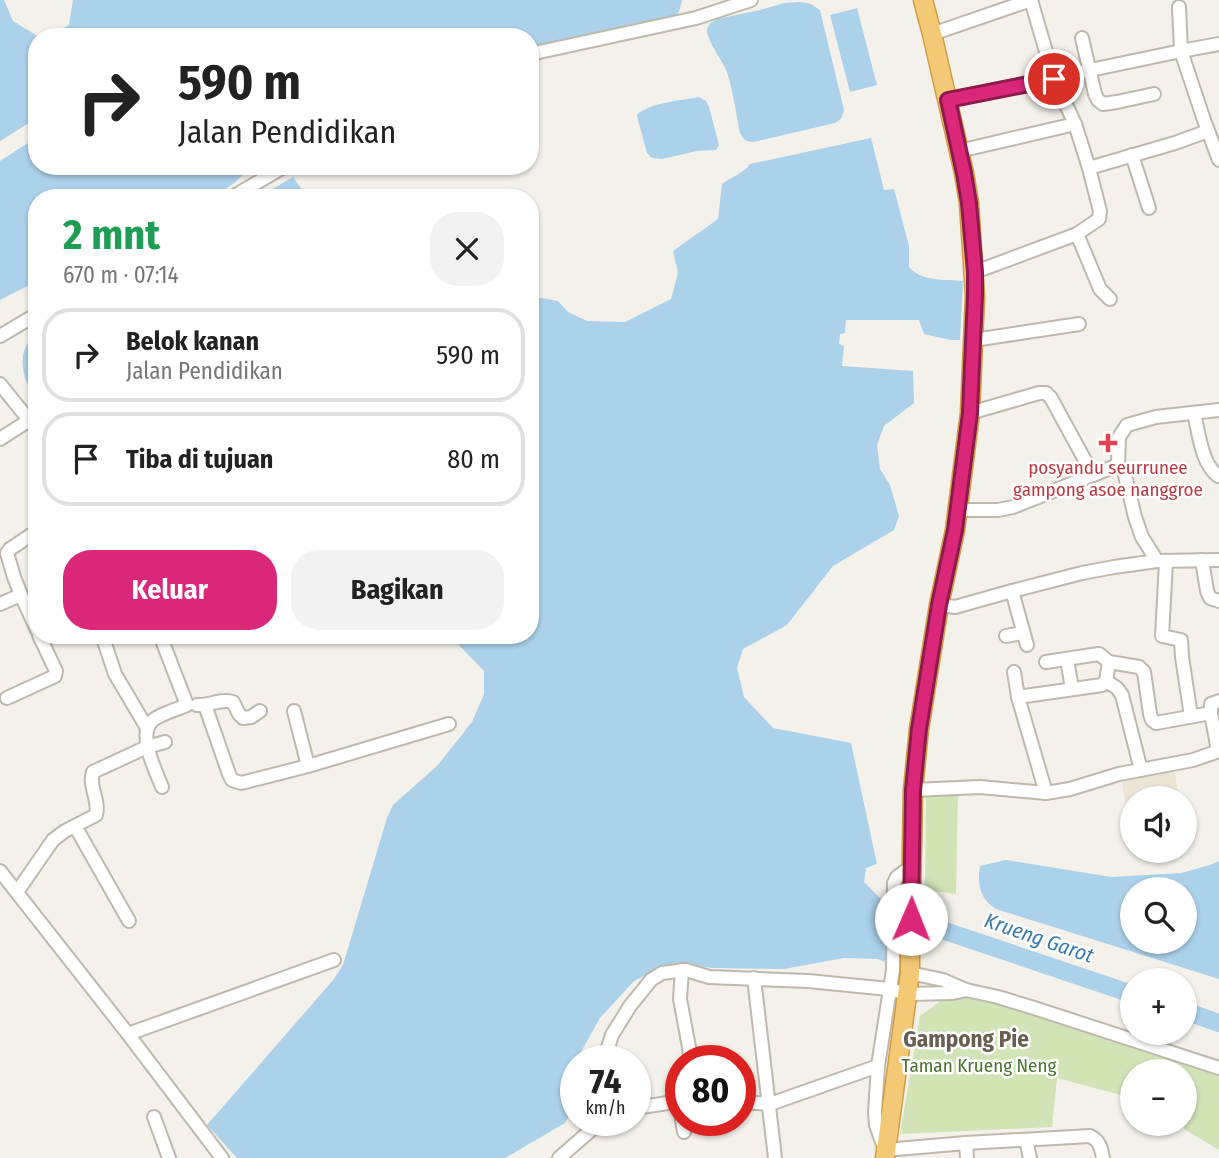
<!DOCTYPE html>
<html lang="id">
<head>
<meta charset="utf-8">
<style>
	:root { --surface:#fff; --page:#f2f2f2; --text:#222; --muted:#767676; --line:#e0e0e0; --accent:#db2777 }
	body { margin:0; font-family:"Fira Sans Condensed",sans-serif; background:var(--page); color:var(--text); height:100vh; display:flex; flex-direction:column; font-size:26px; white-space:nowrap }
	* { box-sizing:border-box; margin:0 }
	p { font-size:23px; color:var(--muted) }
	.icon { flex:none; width:38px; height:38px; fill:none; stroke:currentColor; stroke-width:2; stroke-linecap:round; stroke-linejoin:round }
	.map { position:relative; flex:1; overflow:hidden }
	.drawer { position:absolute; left:28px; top:189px; width:511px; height:455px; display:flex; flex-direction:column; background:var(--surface); border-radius:28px; box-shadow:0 2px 5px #0004 }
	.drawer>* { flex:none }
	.top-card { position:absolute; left:28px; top:28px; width:511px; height:147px; border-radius:28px; box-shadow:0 2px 5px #0004; background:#fff; color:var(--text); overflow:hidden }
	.controls { position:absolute; left:1120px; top:786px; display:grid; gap:14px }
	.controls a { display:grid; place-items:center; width:77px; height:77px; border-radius:50%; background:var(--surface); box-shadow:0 2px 5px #0004; font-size:35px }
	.speed { position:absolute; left:560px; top:1045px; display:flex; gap:14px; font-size:35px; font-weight:700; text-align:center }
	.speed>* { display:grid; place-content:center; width:91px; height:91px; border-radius:50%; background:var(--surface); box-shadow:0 2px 5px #0004; line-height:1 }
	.speed small { font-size:18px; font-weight:400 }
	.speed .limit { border:10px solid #d22; background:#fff; color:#111 }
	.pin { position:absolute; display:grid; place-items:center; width:60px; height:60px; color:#fff; margin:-30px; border:4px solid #fff; border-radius:50%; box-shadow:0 2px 7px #0007 }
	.me { position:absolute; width:77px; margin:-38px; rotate:1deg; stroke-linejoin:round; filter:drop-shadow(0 0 5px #0008) }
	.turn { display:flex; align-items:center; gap:24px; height:147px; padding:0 35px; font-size:32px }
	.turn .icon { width:91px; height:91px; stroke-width:2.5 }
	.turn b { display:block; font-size:49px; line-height:60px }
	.round { display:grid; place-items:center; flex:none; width:74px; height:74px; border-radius:28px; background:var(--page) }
	.head { display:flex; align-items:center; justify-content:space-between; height:119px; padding:0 35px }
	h1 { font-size:42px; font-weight:700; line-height:52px; color:#1e9e55 }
	.cta { display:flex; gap:14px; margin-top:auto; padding:14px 35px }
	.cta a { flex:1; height:80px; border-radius:28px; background:var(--accent); color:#fff; font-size:28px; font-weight:700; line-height:80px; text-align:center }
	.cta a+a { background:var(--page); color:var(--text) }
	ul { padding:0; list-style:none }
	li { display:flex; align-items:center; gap:21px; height:94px; margin:0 14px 10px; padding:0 21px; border:4px solid var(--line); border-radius:28px }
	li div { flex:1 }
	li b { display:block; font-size:26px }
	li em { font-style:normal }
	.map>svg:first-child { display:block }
	.education { fill:#ece5d5 }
	.green { fill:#d0e4b6 }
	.water { fill:#abd1eb; fill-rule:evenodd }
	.pier { fill:#f4f1ea }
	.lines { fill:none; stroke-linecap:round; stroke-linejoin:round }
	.river { stroke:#abd1eb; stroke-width:18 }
	.minor-casing { stroke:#bfb8ad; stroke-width:16 }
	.highway-casing { stroke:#d29e46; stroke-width:21 }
	.minor { stroke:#fff; stroke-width:12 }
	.highway { stroke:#f3c976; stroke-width:18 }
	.route-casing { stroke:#8e194d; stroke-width:18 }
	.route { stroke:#db2777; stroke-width:12 }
	.health-dot { fill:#e0444e; stroke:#fff; stroke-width:2.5 }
	.labels { text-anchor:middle; stroke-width:5; stroke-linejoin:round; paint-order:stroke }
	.health-label { font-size:19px; fill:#be3a42; stroke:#fff }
	.park-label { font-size:19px; fill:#4a7530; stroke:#fff }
	.water-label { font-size:21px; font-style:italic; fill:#397bab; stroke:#fff }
	.quarter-label { font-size:23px; font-weight:bold; fill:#695f50; stroke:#fff }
</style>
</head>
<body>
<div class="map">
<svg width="1219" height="1158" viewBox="0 0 1219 1158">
	<rect width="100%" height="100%" fill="#f4f1ea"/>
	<path class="education" d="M1174,768L1179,798H1132V827L1130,828L1121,778Z"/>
	<g class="green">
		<path d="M958,793L956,894L925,890L926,794Z"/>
		<path d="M946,997L983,998L1219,1073V1150L1184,1129L1182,1124H1185V1071H1132V1098L1057,1078L1052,1127L900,1134L920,1016Z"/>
	</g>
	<g class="water">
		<path d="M0,0H4L13,21L39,37H37V166H253L233,184L211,198H37V281L0,300Z"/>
		<path d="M73,0H682L679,12L676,15L549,43L530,49V37H47L69,25Z"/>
		<path d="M800,2L811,4L820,10L844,110C843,116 841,120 835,123L753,142C746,142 743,139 740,133C736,114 733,90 727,72C723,61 708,43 707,31C707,24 713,21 717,19L760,10L784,3Z"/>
		<path d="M857,8L877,85L850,92L830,15Z"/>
		<path d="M699,97L706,101L709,107L719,145L716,150L697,151L662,159L652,158L647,153L638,120L637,115C648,103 683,100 699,97Z"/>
		<path d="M871,138L884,190L894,189L909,246V267C922,282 944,279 963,281L960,340H951L924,334L919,320H846L845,333L840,334L839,344L844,346L842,366L913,371L914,403L884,426L877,445L880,469L890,485L899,516L894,530L833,566L787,625L743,649L737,668L744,697L773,728L851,743L877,864L866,868L864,882L892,910L891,965L878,959L844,958L784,969L712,968L686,964H667L634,981L600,1018L582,1050L579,1060H576L574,1108L565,1123L505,1158H237L207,1125L334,979L343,965L387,818L393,805L438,765L472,722L484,694V671L449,635H530V298L536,297L558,301L568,312L587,321L625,322L671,299L678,273L673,251L718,219L722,184C731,177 744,173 750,164Z"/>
		<path d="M293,177L308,198H257Z"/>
		<path d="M37,333V398C21,382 15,348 37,333Z"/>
		<path d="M1006,860L1111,877L1181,873L1210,865L1219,861V979L996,909C980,900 977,884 980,866ZM1132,889H1185V942H1132Z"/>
	</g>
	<path class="pier" d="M37,118V137L0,161V141Z"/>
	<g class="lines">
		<g class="river">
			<path d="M892,910L936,928L1132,994"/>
			<path d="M1185,1011L1219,1023"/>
		</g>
		<g class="minor-casing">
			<g id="minor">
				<path d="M1179,7L1181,51L1204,120L1219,160"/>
				<path d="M932,34L1031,0L1054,79L1075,124L1089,168L1100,211L1099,219L1077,234L975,272"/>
				<path d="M1082,38L1095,94L1098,100L1103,104L1117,102L1154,94"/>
				<path d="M530,54L696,18L751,0"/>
				<path d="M948,100L1181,51L1219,44"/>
				<path d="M959,151L1075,124"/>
				<path d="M1132,155L1149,208"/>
				<path d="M1089,168L1175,143L1208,131"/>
				<path d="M231,198L285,166"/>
				<path d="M1077,234L1100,289L1110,299"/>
				<path d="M0,336L37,314"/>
				<path d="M974,340L1079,324"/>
				<path d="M0,384L37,430"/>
				<path d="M970,413L1039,393H1046L1051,398L1093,475"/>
				<path d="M1194,413C1199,433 1201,463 1218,476"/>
				<path d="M0,439L28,421"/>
				<path d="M1118,465L1119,437L1127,425L1156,417L1219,410"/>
				<path d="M957,510H998L1013,507L1118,465L1124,471L1135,517L1142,537L1157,561"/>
				<path d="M1202,560L1207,591L1210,598L1219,601"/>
				<path d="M1166,562L1162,636L1181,640L1182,657L1191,716"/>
				<path d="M1012,591L1027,645"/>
				<path d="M21,595L14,577L7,553L10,549L37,531"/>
				<path d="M0,604L21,595L37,630"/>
				<path d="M939,605L955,607L1012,591L1082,573L1114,567L1157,561L1219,560"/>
				<path d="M102,635L115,674L147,728"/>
				<path d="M160,635L187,705C178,709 157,715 151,722C138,737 156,771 162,787"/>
				<path d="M1006,636L1022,633"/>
				<path d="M1067,659L1072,689"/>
				<path d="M1046,662L1099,654L1109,662L1139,667L1144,672L1150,714L1152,720L1156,723L1211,713"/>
				<path d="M1014,672L1018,697L1046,793"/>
				<path d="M1106,681L1117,688L1122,695L1141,770"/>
				<path d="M1018,697L1102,685L1106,681L1109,662"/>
				<path d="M7,698L55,676L56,671L39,635"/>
				<path d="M197,705C210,706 221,698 233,702L239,714L243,718L251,717L260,711"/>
				<path d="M205,705L229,774L232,780L241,783L308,766L449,724"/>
				<path d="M294,711L308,766"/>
				<path d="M1218,751L1211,713V704L1219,701"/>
				<path d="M913,790L980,787L1046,793L1070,789L1119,774L1193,760L1219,751"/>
				<path d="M75,826L129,921"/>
				<path d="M912,866L897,877L894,883L893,970L878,1066L875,1112L876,1125L885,1150L966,1143L1090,1136C1100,1141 1101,1148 1103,1158"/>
				<path d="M0,871L128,1034L222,1158"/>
				<path d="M17,892L53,840L65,831L96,815C100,800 88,786 93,772L147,747L165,742"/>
				<path d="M682,970L680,999L689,1047L690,1060"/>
				<path d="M910,973L943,980L966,990L998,997L1034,1008L1219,1068"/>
				<path d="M754,978L775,1158"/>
				<path d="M128,1034L334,960"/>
				<path d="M604,1060L612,1035L630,1006L651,980L662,973L686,970L709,977L808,981L889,989L907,994L953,993L966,990"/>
				<path d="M740,1102L770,1104L878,1066"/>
				<path d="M635,1108L681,1101"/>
				<path d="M154,1117L169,1158"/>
				<path d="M682,1120L684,1132"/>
				<path d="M1026,1140L1030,1158"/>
				<path d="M966,1143L967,1158"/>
				<path d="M559,1158L598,1124L601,1120"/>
			</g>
		</g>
		<g class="highway-casing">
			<path id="highway" d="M885,1158L910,973V955L913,790L919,729L939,605L955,530L970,413L975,296L969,203L964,173L932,34L923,0"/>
		</g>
		<use href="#minor" class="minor"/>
		<use href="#highway" class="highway"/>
	</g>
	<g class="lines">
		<g class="route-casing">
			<path id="route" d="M911,919L913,790L919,729L939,605L955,530L970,413L971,388L975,296V272L969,203L964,173L948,100L1054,79"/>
		</g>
		<use href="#route" class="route"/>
	</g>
	<path class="health-dot" d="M1104.5 432.5h7v7h7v7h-7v7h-7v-7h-7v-7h7z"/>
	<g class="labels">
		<g class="health-label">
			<text x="1108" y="474">posyandu seurrunee<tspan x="1108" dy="22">gampong asoe nanggroe</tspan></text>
		</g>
		<g class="park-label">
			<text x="979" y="1072">Taman Krueng Neng</text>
		</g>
		<g class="water-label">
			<text transform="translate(1039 938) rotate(19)" y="7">Krueng Garot</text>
		</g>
		<g class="quarter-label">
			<text x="966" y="1047">Gampong Pie</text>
		</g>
	</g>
</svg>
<div class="controls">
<a><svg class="icon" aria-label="sound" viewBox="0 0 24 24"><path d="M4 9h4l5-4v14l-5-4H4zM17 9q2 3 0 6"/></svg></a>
<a><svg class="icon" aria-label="search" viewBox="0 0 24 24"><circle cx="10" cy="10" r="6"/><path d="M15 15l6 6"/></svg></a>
<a>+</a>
<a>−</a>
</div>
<div class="speed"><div>74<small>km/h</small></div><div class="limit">80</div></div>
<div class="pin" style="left:1054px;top:79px;background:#d93025"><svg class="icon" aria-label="arrive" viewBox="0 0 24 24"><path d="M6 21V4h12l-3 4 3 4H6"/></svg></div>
<svg class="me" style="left:911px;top:919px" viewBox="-20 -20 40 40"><circle r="19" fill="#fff"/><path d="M0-13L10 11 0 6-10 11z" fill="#db2777"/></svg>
<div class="top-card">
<div class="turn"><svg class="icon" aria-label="right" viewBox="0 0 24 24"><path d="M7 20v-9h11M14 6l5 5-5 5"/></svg><div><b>590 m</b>Jalan Pendidikan</div></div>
</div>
<section class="drawer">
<div class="head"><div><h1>2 mnt</h1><p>670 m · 07:14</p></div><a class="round"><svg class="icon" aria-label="close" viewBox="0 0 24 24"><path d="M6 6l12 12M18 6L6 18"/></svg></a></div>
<ul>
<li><svg class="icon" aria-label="right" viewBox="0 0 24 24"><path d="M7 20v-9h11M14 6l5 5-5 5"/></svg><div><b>Belok kanan</b><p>Jalan Pendidikan</p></div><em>590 m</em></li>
<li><svg class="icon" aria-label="arrive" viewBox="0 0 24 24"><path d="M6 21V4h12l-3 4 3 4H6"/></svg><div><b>Tiba di tujuan</b></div><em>80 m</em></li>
</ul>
<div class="cta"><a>Keluar</a><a>Bagikan</a></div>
</section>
</div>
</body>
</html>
